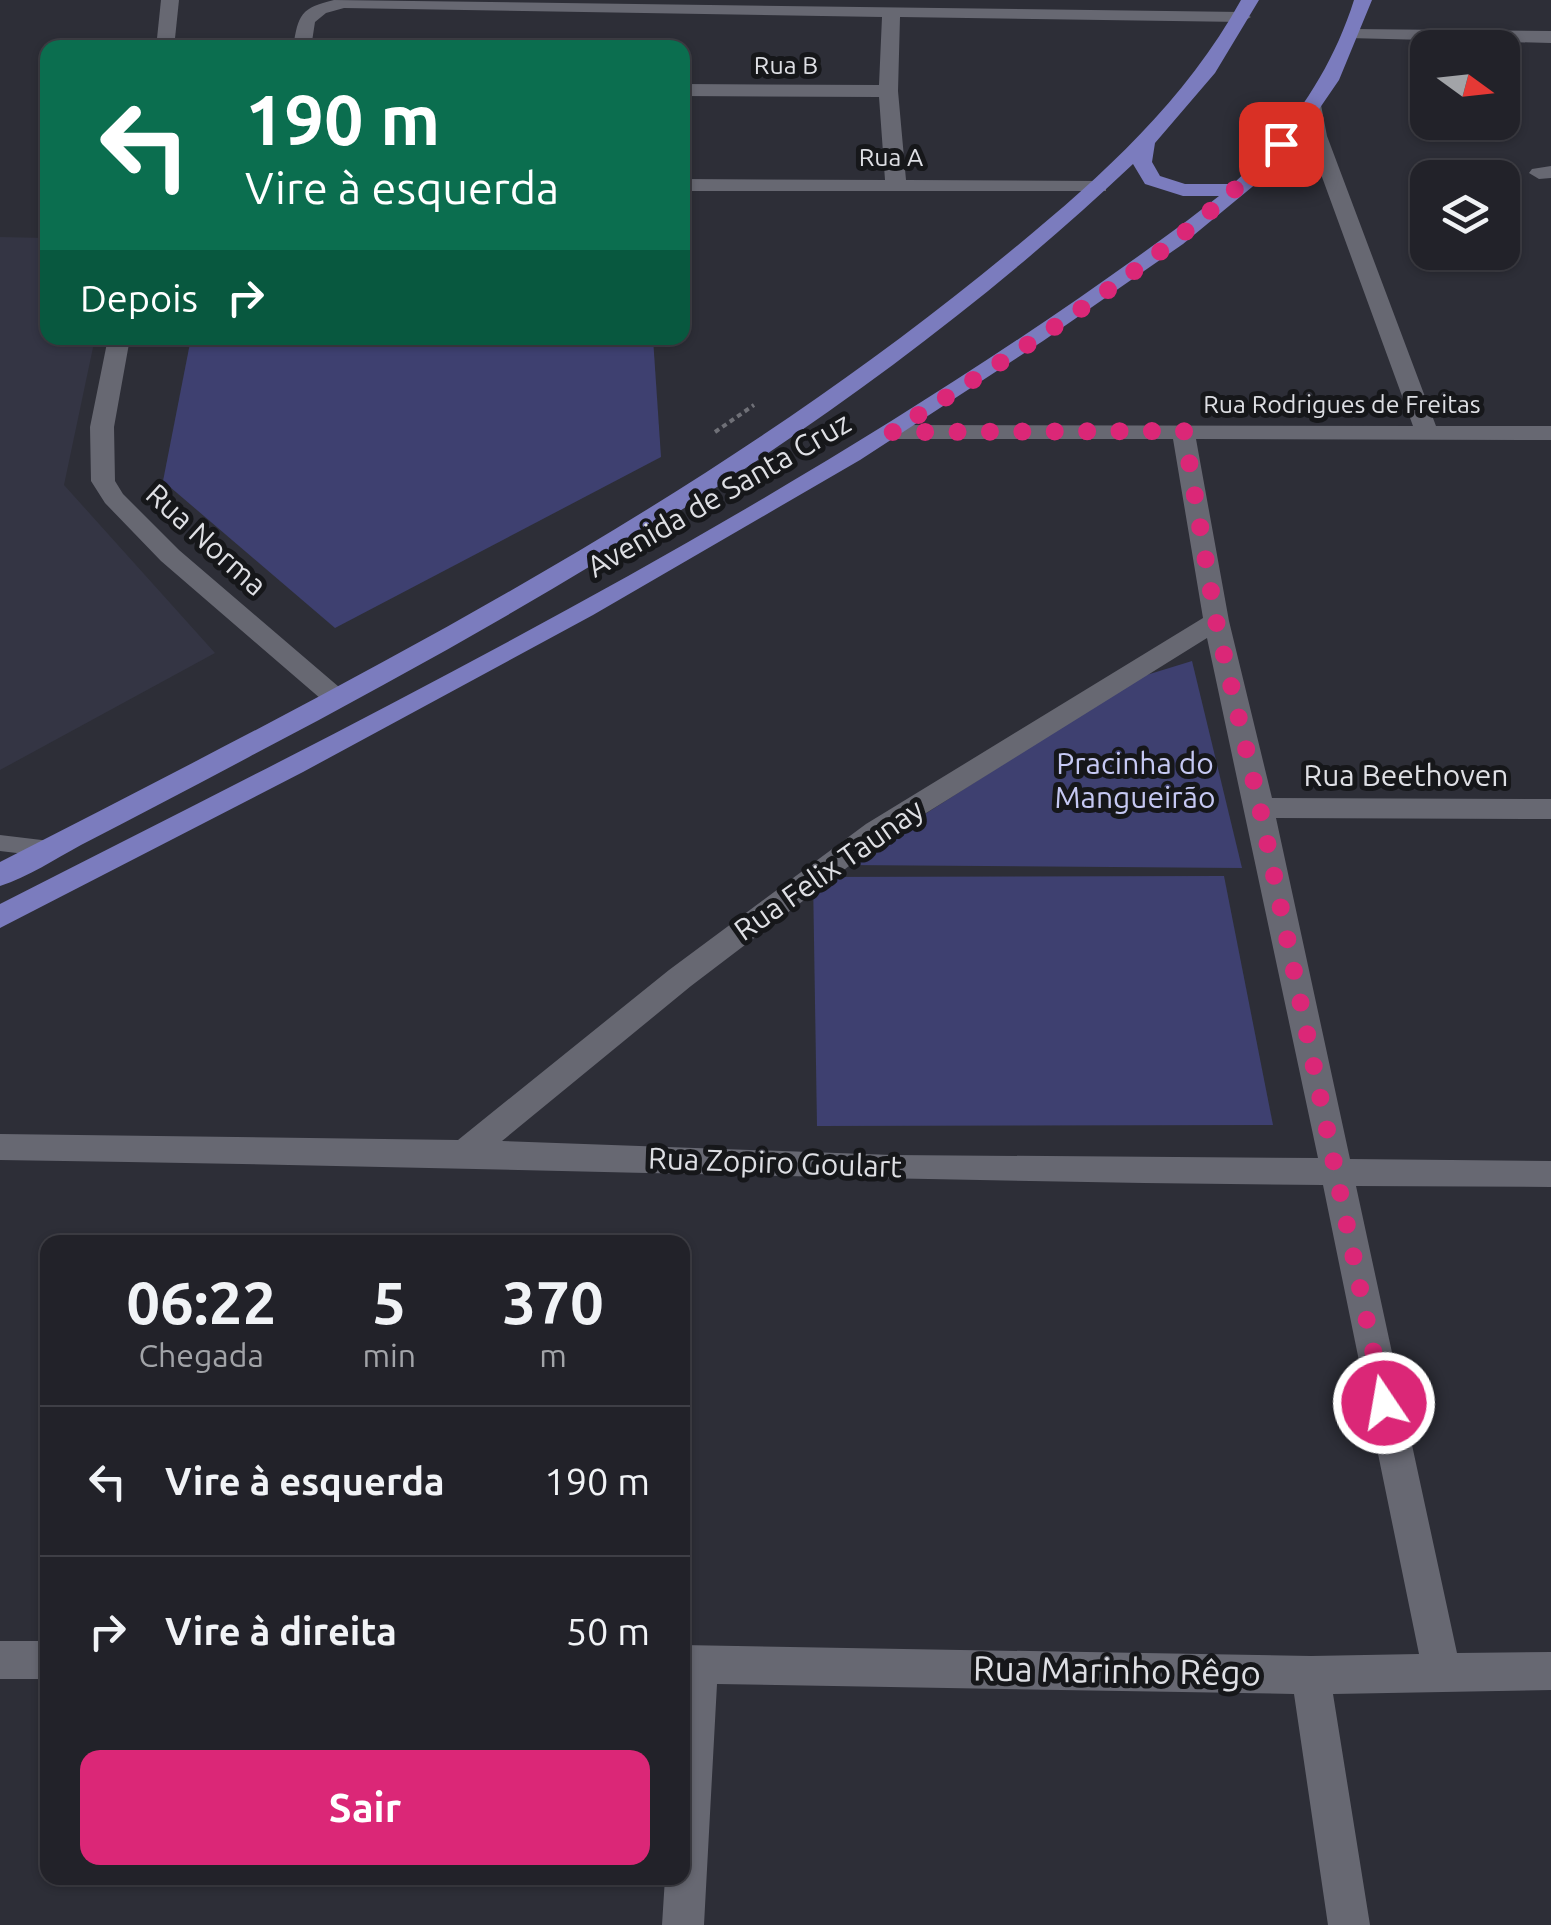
<!DOCTYPE html>
<html lang="pt">
<head>
<meta charset="utf-8">
<style>
	:root { --surface:#222229; --page:#2a2a31; --text:#f1f3f6; --muted:#a2a4a8; --line:#3f3f46; --accent:#db2777 }
	body { margin:0; font-family:Ubuntu,sans-serif; background:var(--page); color:var(--text); height:100vh; display:flex; flex-direction:column; font-size:38px; white-space:nowrap }
	* { box-sizing:border-box; margin:0 }
	p { font-size:32px; color:var(--muted) }
	.icon { flex:none; width:55px; height:55px; fill:none; stroke:currentColor; stroke-width:2; stroke-linecap:round; stroke-linejoin:round }
	.map { position:relative; flex:1; overflow:hidden }
	.details { position:absolute; left:40px; top:1235px; width:650px; height:650px; display:flex; flex-direction:column; background:var(--surface); border-radius:20px; box-shadow:0 2px 8px #0004,0 0 0 2px var(--line) }
	.details>* { flex:none }
	.guide { position:absolute; left:40px; top:40px; width:650px; height:305px; border-radius:20px; box-shadow:0 2px 8px #0004,0 0 0 2px var(--line); background:#0b6e4f; color:#fff; overflow:hidden }
	.needle { width:65px; rotate:105deg }
	.buttons { position:absolute; left:1410px; top:30px; display:grid; gap:20px }
	.buttons a { display:grid; place-items:center; width:110px; height:110px; border-radius:20px; background:var(--surface); box-shadow:0 2px 8px #0004,0 0 0 2px var(--line); font-size:50px }
	.pin { position:absolute; display:grid; place-items:center; width:85px; height:85px; color:#fff; margin:-42px; border-radius:20px; box-shadow:0 5px 15px #0006 }
	.me { position:absolute; width:110px; margin:-55px; rotate:348deg; stroke-linejoin:round; filter:drop-shadow(0 0 8px #0008) }
	.turn { display:flex; align-items:center; gap:35px; height:210px; padding:0 40px; font-size:45px }
	.turn .icon { width:130px; height:130px; stroke-width:2.5 }
	.turn b { display:block; font-size:70px; line-height:85px }
	.then { display:flex; align-items:center; height:95px; padding:0 40px; background:#0003; gap:20px; font-size:38px }
	.eta { display:flex; justify-content:space-evenly; align-items:center; height:170px; text-align:center }
	.eta b { font-size:60px; font-weight:600; line-height:70px }
	.cta { display:flex; gap:20px; margin-top:auto; padding:20px 40px }
	.cta a { flex:1; height:115px; border-radius:20px; background:var(--accent); color:#fff; font-size:40px; font-weight:600; line-height:115px; text-align:center }
	ul { padding:0; list-style:none }
	li { display:flex; align-items:center; gap:30px; height:150px; padding:0 40px; border-top:2px solid var(--line) }
	li div { flex:1 }
	li b { display:block; font-size:38px }
	li em { font-style:normal }
	.map>svg:first-child { display:block }
	.built { fill:#343544 }
	.green { fill:#3e4070 }
	.lines { fill:none; stroke-linecap:round; stroke-linejoin:round }
	.path { stroke:#6f7077; stroke-width:4; stroke-dasharray:5 4; stroke-linecap:butt }
	.lane { fill:#676872; fill-rule:evenodd }
	.street { fill:#676872; fill-rule:evenodd }
	.primary { fill:#7b7cbe; fill-rule:evenodd }
	.route { stroke:#db2777; stroke-width:18; stroke-dasharray:0 32.4 }
	.labels { text-anchor:middle; stroke-width:10; stroke-linejoin:round; paint-order:stroke }
	.far-street-label { font-size:25px; fill:#dedfe4; stroke:#16171a }
	.street-label { font-size:30px; fill:#dedfe4; stroke:#16171a }
	.park-label { font-size:30px; fill:#c6c9f3; stroke:#16171a }
	.near-street-label { font-size:35px; fill:#dedfe4; stroke:#16171a }
</style>
</head>
<body>
<div class="map">
<svg width="1551" height="1925" viewBox="0 0 1551 1925">
	<rect width="100%" height="100%" fill="#2d2e37"/>
	<path class="built" d="M0,237L47,238L48,338H95L64,485L215,653L0,770Z"/>
	<g class="green">
		<path d="M191,338H653L661,457L335,628L163,481Z"/>
		<path d="M1192,661L1242,868L845,865L1140,677Z"/>
		<path d="M1224,876L1273,1125L817,1126L813,877Z"/>
	</g>
	<g class="lines">
		<path class="path" d="M715,432L754,405"/>
		<path class="lane" d="M0,835L50,841L61,849L50,857L0,851Z"/>
		<g class="street">
			<path d="M161,0H179L174,48H156Z"/>
			<path d="M334,0L1242,12L1251,17L1242,22L900,17L898,91L906,180L1099,181L1106,183V191H682V179L885,180L879,97L682,96V84L879,85L882,17L344,8L326,13L315,22L311,48H293C298,14 301,8 334,0Z"/>
			<path d="M1354,29L1551,31V43L1348,38V30Z"/>
			<path d="M1311,99L1321,105L1327,136L1436,426H1551V440L1196,439L1229,621L1272,798L1551,799V819L1276,818L1350,1159L1551,1161V1187L1356,1186L1457,1653L1551,1652V1690L1333,1694L1370,1925H1328L1294,1694L717,1684L704,1925H662L665,1878H682V1645L1311,1656L1419,1654L1323,1185C882,1181 441,1166 0,1160V1134L458,1140L669,970L866,824L1203,618L1173,439H892L880,432L892,425L1413,426L1307,136L1301,105ZM1207,638L1318,1158L892,1155L502,1141L691,986L886,838Z"/>
			<path d="M1551,166V178L1539,179L1529,173L1532,169Z"/>
			<path d="M108,338H130L114,427L115,481L123,494L179,550L346,693L350,699L346,705H328L161,561L105,503L91,481L90,427Z"/>
			<rect x="0" y="1641" width="48" height="38"/>
		</g>
		<path class="primary" d="M1241,0H1259L1215,73L1155,143L1152,162L1160,176L1185,184H1233C1289,132 1331,73 1354,0H1372L1339,80L1302,134L1263,178L1183,244L1043,341L860,460L593,615L303,772L0,928V904C406,698 821,492 1188,220L1219,196H1183L1145,184L1133,164C873,410 564,591 249,757C193,787 137,816 81,845C55,859 28,877 0,886V862C339,688 682,516 980,276C1080,195 1178,114 1241,0Z"/>
	</g>
	<g class="lines">
		<path class="route" d="M1281,144C1174,258 1023,347 892,432L1184,431L1216,621L1260,808L1384,1403"/>
	</g>
	<g class="labels">
		<g class="far-street-label">
			<text x="786" y="74">Rua B</text>
			<text x="891" y="166">Rua A</text>
			<text x="1342" y="413">Rua Rodrigues de Freitas</text>
		</g>
		<g class="street-label">
			<text transform="translate(719 495) rotate(-30)" y="10">Avenida de Santa Cruz</text>
			<text transform="translate(206 540) rotate(42)" y="10">Rua Norma</text>
			<text x="1406" y="786">Rua Beethoven</text>
			<text transform="translate(829 870) rotate(-35)" y="10">Rua Felix Taunay</text>
			<text transform="translate(775 1163) rotate(2)" y="10">Rua Zopiro Goulart</text>
		</g>
		<g class="park-label">
			<text x="1135" y="774">Pracinha do<tspan x="1135" dy="34">Mangueirão</tspan></text>
		</g>
		<g class="near-street-label">
			<text transform="translate(1117 1671) rotate(1)" y="12">Rua Marinho Rêgo</text>
		</g>
	</g>
</svg>
<div class="buttons">
<a><svg class="needle" viewBox="-14 -14 28 28"><path d="M0-13l5 13h-10z" fill="#e53935"/><path d="M0 13l5-13h-10z" fill="#a2a4a8"/></svg></a>
<a><svg class="icon" aria-label="layers" viewBox="0 0 24 24"><path d="M12 4l9 5-9 5-9-5zM3 14l9 5 9-5"/></svg></a>
</div>
<div class="pin" style="left:1281px;top:144px;background:#d93025"><svg class="icon" aria-label="arrive" viewBox="0 0 24 24"><path d="M6 21V4h12l-3 4 3 4H6"/></svg></div>
<svg class="me" style="left:1384px;top:1403px" viewBox="-20 -20 40 40"><circle r="17" fill="#db2777" stroke="#fff" stroke-width="3"/><path d="M0-11L8 9 0 5-8 9z" fill="#fff"/></svg>
<div class="guide">
<div class="turn"><svg class="icon" aria-label="left" viewBox="0 0 24 24"><path d="M17 20v-9H6M10 6l-5 5 5 5"/></svg><div><b>190 m</b>Vire à esquerda</div></div>
<div class="then">Depois<svg class="icon" aria-label="right" viewBox="0 0 24 24"><path d="M7 20v-9h11M14 6l5 5-5 5"/></svg></div>
</div>
<section class="details">
<div class="eta">
<div><b>06:22</b><p>Chegada</p></div>
<div><b>5</b><p>min</p></div>
<div><b>370</b><p>m</p></div>
</div>
<ul>
<li><svg class="icon" aria-label="left" viewBox="0 0 24 24"><path d="M17 20v-9H6M10 6l-5 5 5 5"/></svg><div><b>Vire à esquerda</b></div><em>190 m</em></li>
<li><svg class="icon" aria-label="right" viewBox="0 0 24 24"><path d="M7 20v-9h11M14 6l5 5-5 5"/></svg><div><b>Vire à direita</b></div><em>50 m</em></li>
</ul>
<div class="cta"><a>Sair</a></div>
</section>
</div>
</body>
</html>
